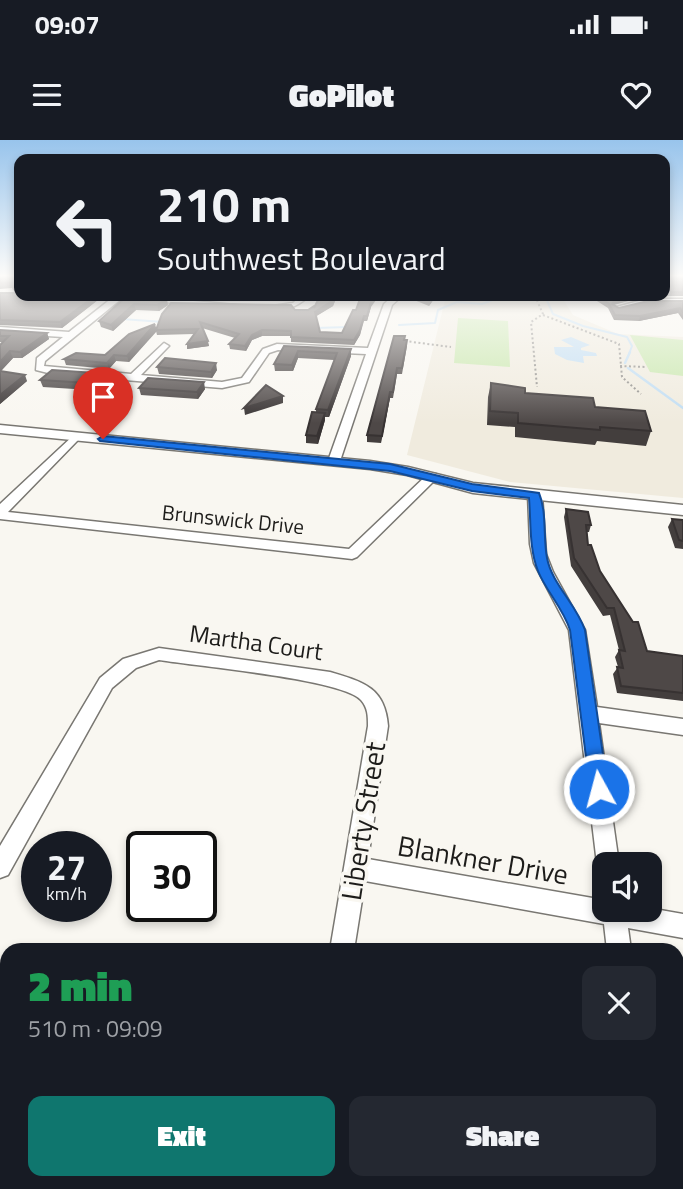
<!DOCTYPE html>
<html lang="en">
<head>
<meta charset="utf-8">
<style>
	:root { --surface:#171b24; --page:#242831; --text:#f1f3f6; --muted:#9ea1a6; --accent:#0f766e }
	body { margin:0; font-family:"Titillium Web",sans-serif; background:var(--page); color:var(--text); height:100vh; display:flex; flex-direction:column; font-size:26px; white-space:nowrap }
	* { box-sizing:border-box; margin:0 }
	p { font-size:23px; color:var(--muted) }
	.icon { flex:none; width:38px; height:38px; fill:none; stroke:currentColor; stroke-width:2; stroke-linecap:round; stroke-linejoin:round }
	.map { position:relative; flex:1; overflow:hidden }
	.side { position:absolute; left:0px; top:803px; width:684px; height:247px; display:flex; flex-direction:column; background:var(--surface); border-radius:21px 21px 0 0; box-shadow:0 4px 10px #0003 }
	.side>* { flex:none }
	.top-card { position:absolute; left:14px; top:14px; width:656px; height:147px; border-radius:14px; box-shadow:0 4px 10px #0003; background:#171b24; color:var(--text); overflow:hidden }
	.controls { position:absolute; left:592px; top:712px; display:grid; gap:14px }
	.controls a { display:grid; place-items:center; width:70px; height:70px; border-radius:14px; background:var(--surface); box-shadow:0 4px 10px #0003; font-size:35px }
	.speed { position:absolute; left:21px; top:691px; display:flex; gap:14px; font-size:35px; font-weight:700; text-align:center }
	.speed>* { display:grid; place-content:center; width:91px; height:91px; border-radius:50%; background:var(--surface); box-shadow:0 4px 10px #0003; line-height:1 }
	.speed small { font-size:18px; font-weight:400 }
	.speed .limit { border:4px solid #111; border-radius:10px; background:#fff; color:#111 }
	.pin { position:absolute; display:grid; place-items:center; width:60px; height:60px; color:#fff; margin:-72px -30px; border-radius:50% 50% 50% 0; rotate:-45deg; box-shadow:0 0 7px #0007 }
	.pin .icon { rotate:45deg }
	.me { position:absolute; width:77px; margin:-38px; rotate:353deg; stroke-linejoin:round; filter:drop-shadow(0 0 5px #0008) }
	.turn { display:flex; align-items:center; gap:24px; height:147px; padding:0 28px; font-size:32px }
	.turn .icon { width:91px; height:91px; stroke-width:2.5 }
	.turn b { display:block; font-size:49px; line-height:60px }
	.round { display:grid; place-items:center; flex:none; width:74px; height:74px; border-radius:14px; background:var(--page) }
	.headline { display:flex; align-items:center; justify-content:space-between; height:119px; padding:0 28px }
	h1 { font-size:42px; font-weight:800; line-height:52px; color:#1e9e55 }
	.button { display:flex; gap:14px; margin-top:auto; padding:14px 28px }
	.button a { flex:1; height:80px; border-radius:14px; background:var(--accent); color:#fff; font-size:28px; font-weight:800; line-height:80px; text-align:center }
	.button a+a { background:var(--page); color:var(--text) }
	.status { display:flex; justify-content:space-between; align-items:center; height:49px; padding:0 35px; background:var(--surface); direction:ltr }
	.status svg { height:19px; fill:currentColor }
	header { display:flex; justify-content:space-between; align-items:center; height:91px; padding:0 28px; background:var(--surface); font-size:32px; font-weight:800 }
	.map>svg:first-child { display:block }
	.built { fill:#f0ebde }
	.green { fill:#c8e7ac }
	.water { fill:#c0ddf3 }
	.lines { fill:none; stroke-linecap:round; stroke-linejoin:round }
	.stream-far1 { stroke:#c0ddf3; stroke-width:2 }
	.stream { stroke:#c0ddf3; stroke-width:2.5 }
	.minor-casing { stroke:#797772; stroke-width:3 }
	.tertiary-casing { stroke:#797772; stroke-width:3 }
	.path { stroke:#908e8a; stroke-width:2; stroke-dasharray:2 2.5; stroke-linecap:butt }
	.minor { fill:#fff; fill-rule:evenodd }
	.tertiary { fill:#fff; fill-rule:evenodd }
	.wall { fill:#433e3d }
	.shaded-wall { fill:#373232 }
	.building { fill:#4e4847; stroke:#373232; stroke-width:2 }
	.route { fill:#1a73e8; stroke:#114b97; stroke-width:2 }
	.labels { text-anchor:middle; stroke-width:7; stroke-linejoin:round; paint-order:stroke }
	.far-street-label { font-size:21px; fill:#1d1c1a; stroke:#f9f7f1 }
	.street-label { font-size:24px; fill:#1d1c1a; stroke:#f9f7f1 }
	.near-street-label { font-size:28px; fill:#1d1c1a; stroke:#f9f7f1 }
</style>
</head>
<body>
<div class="status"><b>09:07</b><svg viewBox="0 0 49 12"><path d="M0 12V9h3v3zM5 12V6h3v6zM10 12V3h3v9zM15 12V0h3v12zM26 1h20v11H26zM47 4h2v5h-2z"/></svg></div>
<header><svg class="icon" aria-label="menu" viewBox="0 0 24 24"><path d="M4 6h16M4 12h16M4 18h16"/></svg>GoPilot<svg class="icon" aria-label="heart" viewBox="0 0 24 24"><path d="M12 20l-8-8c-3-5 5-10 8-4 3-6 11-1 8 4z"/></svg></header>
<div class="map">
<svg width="683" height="1049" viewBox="0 0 683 1049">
	<rect width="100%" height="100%" fill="#f9f7f1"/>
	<path class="built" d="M446,156H561L573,175L618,194L683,197V358L510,342L407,315Z"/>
	<g class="green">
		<path d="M458,178L508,181L510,227L454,223Z"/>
		<path d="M630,195L683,200V236L650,232Z"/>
	</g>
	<path class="water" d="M571,197L590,205L581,208V210L596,213L597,216H583L584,223L567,220L555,214L554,207H574L561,200Z"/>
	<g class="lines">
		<g class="stream-far1">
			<path d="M545,156L553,174L583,186L627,197L632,206L629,214"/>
			<path d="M122,179L163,182"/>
			<path d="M399,185L435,183L438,170L457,162L482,164L501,157L532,156"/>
			<path d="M315,188L348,187"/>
		</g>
		<g class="stream">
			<path d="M625,223L630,212"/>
			<path d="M628,228L683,268"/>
		</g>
		<g class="minor-casing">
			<g id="minor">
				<path d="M107,156H140L236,165L232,167L121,159L45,221L44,226L131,234L164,203L169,206L167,208L141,235L222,242L242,238L263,209L277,204L368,208L384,164L393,156H402L392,165L340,321L334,325L328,321L366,214L278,210L269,213L249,242L222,248L52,234L36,230L37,218L63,197L0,193V187L69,192L112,158Z"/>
				<path d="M301,156H309C298,167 280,174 266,167L293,163Z"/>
				<path d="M646,159H683V163H646L617,170L613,168Z"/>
				<path d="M75,294L81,297L79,299L8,372L349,409L428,334H436L438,337L357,417L352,419L0,379V364Z"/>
				<path d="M535,351L542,355L546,414L553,432L585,490L597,567L683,579V595L599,583L619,724H604V733L597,724L569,490L534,423L530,404L528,355Z"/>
				<path d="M159,508L330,532C363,542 385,547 388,586L368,719L604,760V770L649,768L683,774V798L628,788L631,810H607L604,784L365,741L354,810H330L368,586C368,576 368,568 361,560C342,539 195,526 159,520L136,528L112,548L8,735L0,738V706L100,538L123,519Z"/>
				<path d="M0,952L7,953V983L0,982Z"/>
				<path d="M287,1043H319L318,1049H286Z"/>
				<path d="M632,1043H664L665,1049H633Z"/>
			</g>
		</g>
		<g class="tertiary-casing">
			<path id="tertiary" d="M0,285L370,321L408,327L473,343L683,365V375L473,353L407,335L370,329L0,293Z"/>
		</g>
		<g class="path">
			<path d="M535,156L543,174L531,182L537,247"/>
			<path d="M543,175L619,204L622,237L641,254"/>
			<path d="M405,201L451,207"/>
			<path d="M620,226L647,227"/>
		</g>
		<use href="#minor" class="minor"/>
		<use href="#tertiary" class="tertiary"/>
	</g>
	<g class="wall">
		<path d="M0,136H19V151L13,150L12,148L0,149Z"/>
		<path d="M665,136H683V156H646L614,165L619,168L683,161V180L678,173L639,181L614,180L608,168L589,156H665Z"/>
		<path d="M0,153L103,156L62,188L0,185Z"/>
		<path d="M127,156L168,165L159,171L136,170L113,191L101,187L99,181Z"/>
		<path d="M212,156H284L285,161L212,159Z"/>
		<path d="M320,156H337L333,166L316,176L320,192L342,193L356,170L371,167L367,181H364L360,195L354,205L291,202V196H262L252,200L246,211L230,209L229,204L235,198L202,188L209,206L187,209V204L194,194L157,195L156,191L129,222L116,221L109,229L66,225L64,219L105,215L156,190L162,174L308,170L314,168Z"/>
		<path d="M404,156H436L429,166Z"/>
		<path d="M0,190L47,193L49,199L22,218H13L1,231L27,241L0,264V205L3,202H0Z"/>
		<path d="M404,200L407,206L402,234H397L393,258H390L381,303L367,302V295Z"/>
		<path d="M284,206L351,209V216L329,277H325V280L318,304L306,303V295L316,272V269L334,220L298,218L293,231H275L274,224Z"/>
		<path d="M157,227L217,230L212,238L159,234Z"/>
		<path d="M40,240H99L90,250L43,247Z"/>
		<path d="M491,243L525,253L651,291L646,306L597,301L595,305L515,297V287L487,285L488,257Z"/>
		<path d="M139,248L205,249L198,259L141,255Z"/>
		<path d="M566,369L591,385L589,392H587L588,405L600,431L647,511L683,516V561L617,553L613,534L618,527L615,517L619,510L610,475L603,476L571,426L564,377Z"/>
		<path d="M672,379L683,380V409L675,408L668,387Z"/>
	</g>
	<g class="shaded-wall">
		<path d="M95,156H103L62,188L60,182Z"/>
		<path d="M335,156H337L333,166L315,177V172Z"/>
		<path d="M376,156H379L371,167L367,181V176L371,162Z"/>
		<path d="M433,156H436L429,166L430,161Z"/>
		<path d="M632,156H646L612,165L610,169L614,161Z"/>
		<path d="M167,159L168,165L159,171L157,165Z"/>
		<path d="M134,164L136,170L113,191L111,185Z"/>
		<path d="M680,168L678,173L639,181L640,176Z"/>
		<path d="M364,176L360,195L354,205V200Z"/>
		<path d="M155,184L157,191L129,222L127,216Z"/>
		<path d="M262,190V196L252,200L246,211L245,206L252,195Z"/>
		<path d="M47,193L49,199L22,218L20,212Z"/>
		<path d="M208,201L209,206L187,209V204Z"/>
		<path d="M351,209V216L329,277L328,270Z"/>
		<path d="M10,211L13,218L0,232V222Z"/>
		<path d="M298,211V218L293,231L292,225Z"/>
		<path d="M114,215L116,221L109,229L107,223Z"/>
		<path d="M216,223L217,230L212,238L211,232Z"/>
		<path d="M97,233L99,240L90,250L88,243Z"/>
		<path d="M25,235L27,241L0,264V255Z"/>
		<path d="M204,242L205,249L198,259L197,252Z"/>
		<path d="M390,252V258L381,303L382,296Z"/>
		<path d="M283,256V263L245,275L244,268Z"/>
		<path d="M325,273V280L318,304L317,296Z"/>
	</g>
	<g class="building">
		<path d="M0,136H19V146L11,145L15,143H0Z"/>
		<rect x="665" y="136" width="18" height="16"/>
		<path d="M0,153H19V156H95L60,182L0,180Z"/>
		<path d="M127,156L167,159L157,165L134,164L111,185L99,181Z"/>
		<path d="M320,156H335L332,161L315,172L320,192L342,193L353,170H356L361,156H376L371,162L367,176H364L360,190L354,200L291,197V191L262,190L252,195L245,206L229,204L239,194L200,182L208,201L187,204L198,189L156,190L162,174L171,163L291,165L295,170H308L314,166V168Z"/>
		<path d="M415,156H433L430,161Z"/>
		<path d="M598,156H632L614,161L612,164L619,168L648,161H683V172L680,168L640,176L615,175L609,164Z"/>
		<path d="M155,184L127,216L114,215L107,223L64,219L76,213L105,215L129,194Z"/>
		<path d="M0,190L47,193L20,212L10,211L0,222V205L9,196H0Z"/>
		<path d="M394,196H405L404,200H407L402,228H397L393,252H390L382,296L367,295Z"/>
		<path d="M284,206L351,209L328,270L316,269L337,213L298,211L292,225L274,224Z"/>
		<path d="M165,218L216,223L211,232L157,227Z"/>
		<path d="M52,230L97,233L88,243L40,240Z"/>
		<path d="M0,231L25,235L0,255Z"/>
		<path d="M148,238L204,242L197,252L139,248Z"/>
		<path d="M491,243L525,248V253L593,258L595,267L645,271L651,291L600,287V290L518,283V273L490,271Z"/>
		<path d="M266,245L283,256L244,268Z"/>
		<path d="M312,272L325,273L317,296L306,295Z"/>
		<path d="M566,369L588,372L591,385H586L588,405H591L600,431L633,482H638L647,511L683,516V553L621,546L617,527L623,528L619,510L625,511L614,468H607L574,418Z"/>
		<path d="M672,379L683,380V401L679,400Z"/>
	</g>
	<linearGradient id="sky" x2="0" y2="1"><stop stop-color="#98c4ec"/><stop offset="0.48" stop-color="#fcfbf9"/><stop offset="1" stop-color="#fcfbf9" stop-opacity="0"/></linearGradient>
	<rect width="683" height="283" fill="url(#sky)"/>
	<path class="route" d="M103,296L390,324L472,344L539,353C547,372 543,397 547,418C552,444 576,464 585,490L608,649L606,655L599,657L592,655L590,649L570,490C563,468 546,451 538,431C529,409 531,381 529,358L472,351L390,331L100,301L98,299Z"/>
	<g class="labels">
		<g class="far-street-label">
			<text transform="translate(233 380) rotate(6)" y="7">Brunswick Drive</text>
		</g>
		<g class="street-label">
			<text transform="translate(256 503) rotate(8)" y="8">Martha Court</text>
		</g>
		<g class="near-street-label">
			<text transform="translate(363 681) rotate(-81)" y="10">Liberty Street</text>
			<text transform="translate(483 720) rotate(10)" y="10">Blankner Drive</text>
		</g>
	</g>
</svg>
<div class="controls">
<a><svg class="icon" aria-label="sound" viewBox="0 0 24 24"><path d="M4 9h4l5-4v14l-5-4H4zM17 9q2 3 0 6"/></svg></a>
</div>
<div class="speed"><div>27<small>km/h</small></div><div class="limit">30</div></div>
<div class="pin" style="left:103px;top:299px;background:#d93025"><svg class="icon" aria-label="arrive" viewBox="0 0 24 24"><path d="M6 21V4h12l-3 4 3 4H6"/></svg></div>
<svg class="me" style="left:599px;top:649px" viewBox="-20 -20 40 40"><circle r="17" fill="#1a73e8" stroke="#fff" stroke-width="3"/><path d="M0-11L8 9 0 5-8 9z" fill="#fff"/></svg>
<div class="top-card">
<div class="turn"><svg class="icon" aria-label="left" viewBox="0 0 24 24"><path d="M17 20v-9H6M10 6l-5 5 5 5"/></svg><div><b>210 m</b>Southwest Boulevard</div></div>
</div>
<section class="side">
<div class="headline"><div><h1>2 min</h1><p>510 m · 09:09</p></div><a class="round"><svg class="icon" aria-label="close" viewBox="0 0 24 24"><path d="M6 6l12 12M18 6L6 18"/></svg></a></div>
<div class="button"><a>Exit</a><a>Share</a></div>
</section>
</div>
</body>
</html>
